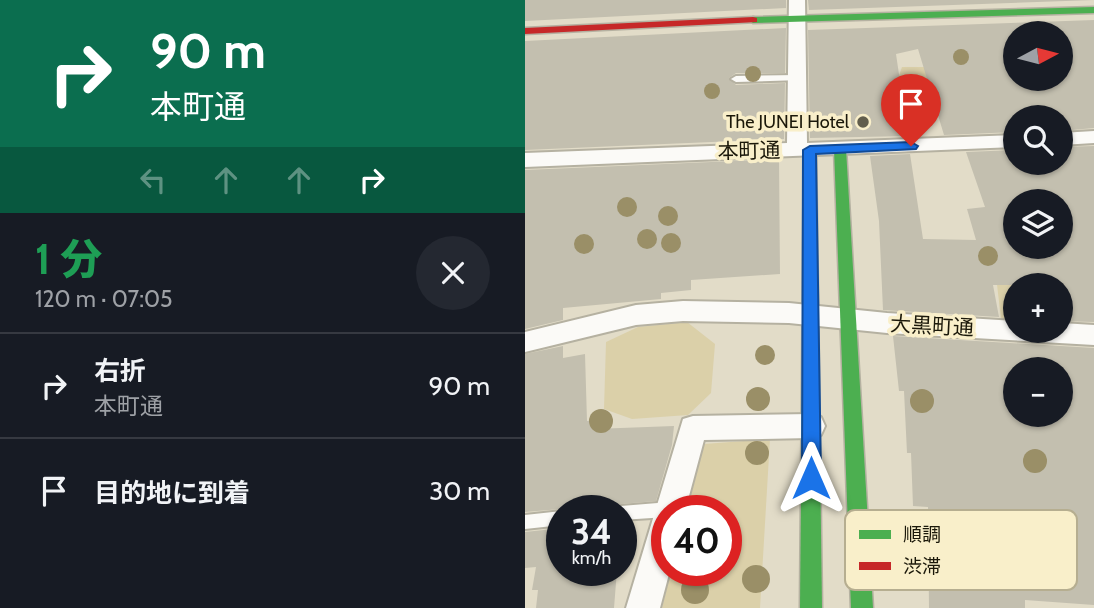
<!DOCTYPE html>
<html lang="ja">
<head>
<meta charset="utf-8">
<style>
	:root { --surface:#171b24; --page:#242831; --text:#f1f3f6; --muted:#9ea1a6; --line:#363941 }
	body { margin:0; font-family:Cabin,"Noto Sans JP",sans-serif; background:var(--page); color:var(--text); height:100vh; display:flex; flex-direction:column; font-size:26px; white-space:nowrap }
	* { box-sizing:border-box; margin:0 }
	p { font-size:23px; color:var(--muted) }
	.icon { flex:none; width:38px; height:38px; fill:none; stroke:currentColor; stroke-width:2; stroke-linecap:round; stroke-linejoin:round }
	.map { position:relative; flex:1; overflow:hidden }
	.details { display:flex; flex-direction:column; background:var(--surface); width:525px }
	.details>* { flex:none }
	.guide { background:#0b6e4f; color:#fff; overflow:hidden }
	.needle { width:46px; rotate:83deg }
	.controls { position:absolute; left:478px; top:21px; display:grid; gap:14px }
	.controls a { display:grid; place-items:center; width:70px; height:70px; border-radius:50%; background:var(--surface); box-shadow:0 2px 5px #0004; font-size:35px }
	.speed { position:absolute; left:21px; top:495px; display:flex; gap:14px; font-size:35px; font-weight:700; text-align:center }
	.speed>* { display:grid; place-content:center; width:91px; height:91px; border-radius:50%; background:var(--surface); box-shadow:0 2px 5px #0004; line-height:1 }
	.speed small { font-size:18px; font-weight:400 }
	.speed .limit { border:10px solid #d22; background:#fff; color:#111 }
	.pin { position:absolute; display:grid; place-items:center; width:60px; height:60px; color:#fff; margin:-72px -30px; border-radius:50% 50% 50% 0; rotate:-45deg; box-shadow:0 0 7px #0007 }
	.pin .icon { rotate:45deg }
	.me { position:absolute; width:77px; margin:-38px; rotate:0deg; stroke-linejoin:round; filter:drop-shadow(0 0 5px #0008) }
	.turn { display:flex; align-items:center; gap:24px; height:147px; padding:0 35px; font-size:32px }
	.turn .icon { width:91px; height:91px; stroke-width:2.5 }
	.turn b { display:block; font-size:49px; line-height:60px }
	.lanes { display:flex; align-items:center; height:66px; padding:0 35px; background:#0003; justify-content:center; gap:35px; direction:ltr }
	.lanes .off { opacity:.35 }
	.round { display:grid; place-items:center; flex:none; width:74px; height:74px; border-radius:37px; background:var(--page) }
	.headline { display:flex; align-items:center; justify-content:space-between; height:119px; padding:0 35px }
	h1 { font-size:42px; font-weight:800; line-height:52px; color:#1e9e55 }
	ul { padding:0; list-style:none }
	li { display:flex; align-items:center; gap:21px; height:105px; padding:0 35px; border-top:2px solid var(--line) }
	li div { flex:1 }
	li b { display:block; font-size:26px }
	li em { font-style:normal }
	main { display:flex; flex:1; min-height:0 }
	.map>svg:first-child { display:block }
	.green { fill:#dbd0a9 }
	.building { fill:#c3bfaf; fill-rule:evenodd }
	.lines { fill:none; stroke-linecap:round; stroke-linejoin:round }
	.lane-casing { stroke:#b5b1a1; stroke-width:4 }
	.street-casing { stroke:#b5b1a1; stroke-width:4 }
	.fast-casing { stroke:#b5b1a1; stroke-width:3 }
	.jam-casing { stroke:#b5b1a1; stroke-width:3 }
	.lane { fill:#fbfaf7; fill-rule:evenodd }
	.street { fill:#fbfaf7; fill-rule:evenodd }
	.fast { fill:#4caf50; fill-rule:evenodd }
	.jam { fill:#c62828; fill-rule:evenodd }
	.tree { fill:#9a8f67 }
	.route { fill:#1a73e8; stroke:#114b97; stroke-width:2 }
	.poi-dot { fill:#615d4c; stroke:#f9efca; stroke-width:2.5 }
	.labels { text-anchor:middle; stroke-width:7; stroke-linejoin:round; paint-order:stroke }
	.far-poi-label { font-size:18px; fill:#1b180a; stroke:#f9efca; text-anchor:end }
	.street-label { font-size:21px; fill:#1b180a; stroke:#f9efca }
	.key { fill:#f9efca; stroke:#b6ae90; stroke-width:2 }
	.key-label { font-size:19px; fill:#1b180a }
</style>
</head>
<body>
<main>
<section class="details">
<div class="guide">
<div class="turn"><svg class="icon" aria-label="right" viewBox="0 0 24 24"><path d="M7 20v-9h11M14 6l5 5-5 5"/></svg><div><b>90 m</b>本町通</div></div>
<div class="lanes"><svg class="icon off" aria-label="left" viewBox="0 0 24 24"><path d="M17 20v-9H6M10 6l-5 5 5 5"/></svg><svg class="icon off" aria-label="ahead" viewBox="0 0 24 24"><path d="M12 20V5M6 11l6-6 6 6"/></svg><svg class="icon off" aria-label="ahead" viewBox="0 0 24 24"><path d="M12 20V5M6 11l6-6 6 6"/></svg><svg class="icon" aria-label="right" viewBox="0 0 24 24"><path d="M7 20v-9h11M14 6l5 5-5 5"/></svg></div>
</div>
<div class="headline"><div><h1>1 分</h1><p>120 m · 07:05</p></div><a class="round"><svg class="icon" aria-label="close" viewBox="0 0 24 24"><path d="M6 6l12 12M18 6L6 18"/></svg></a></div>
<ul>
<li><svg class="icon" aria-label="right" viewBox="0 0 24 24"><path d="M7 20v-9h11M14 6l5 5-5 5"/></svg><div><b>右折</b><p>本町通</p></div><em>90 m</em></li>
<li><svg class="icon" aria-label="arrive" viewBox="0 0 24 24"><path d="M6 21V4h12l-3 4 3 4H6"/></svg><div><b>目的地に到着</b></div><em>30 m</em></li>
</ul>
</section>
<div class="map">
<svg width="569" height="608" viewBox="0 0 569 608">
	<rect width="100%" height="100%" fill="#e2dcc8"/>
	<g class="green">
		<path d="M377,67H402L407,92L380,95L369,90Z"/>
		<path d="M467,241L497,247L502,285H490V320L476,319Z"/>
		<path d="M162,322L190,344L186,393L163,415L107,419L79,409L81,342L113,327Z"/>
		<path d="M245,439L235,608H137L146,571L201,570V511H162L179,444Z"/>
	</g>
	<g class="building">
		<path d="M0,0H261V8L0,21Z"/>
		<path d="M283,0H569L284,10Z"/>
		<path d="M569,20V128L536,131V117H490V132L419,135L393,49L371,54L383,136L285,138L283,30ZM490,33H536V79H490Z"/>
		<path d="M261,28L260,73H211L204,78L211,85L260,83L259,139L0,150V41Z"/>
		<path d="M569,146V322L536,321V285H468L474,317L358,310L354,221L345,156L385,154L398,239L451,240L442,209L460,207L441,152L490,150V163H536V147ZM490,201H536V247H490Z"/>
		<path d="M254,159L255,274L166,280V290L136,293V299L38,308V320L0,329V170Z"/>
		<path d="M368,336L569,348V605L500,600V608H404L403,507L388,506L386,453H382L379,391H374ZM490,369H536V415H490Z"/>
		<path d="M38,346V358L60,354L62,421L69,420V429L149,426L147,445L131,501L0,512V354Z"/>
		<path d="M37,528V570H92L89,608H11L13,590H7L11,567L0,568V532Z"/>
	</g>
	<g class="lines">
		<g class="lane-casing">
			<g id="lane">
				<path d="M273,75L278,78L276,80L211,82L206,79L211,76Z"/>
				<path d="M145,502L150,504L153,509L152,511H142V517L96,520V511H89L91,508L96,506Z"/>
				<path d="M37,511V525L0,529V515Z"/>
			</g>
		</g>
		<g class="street-casing">
			<g id="street">
				<path d="M264,0H280L282,143L490,135V147L0,167V153L262,143Z"/>
				<path d="M569,131V143L536,145V133Z"/>
				<path d="M158,301L264,303L362,313L490,321V331H536V323L569,325V345L362,333L264,323L158,321L111,325L0,352V332L111,305Z"/>
				<path d="M286,414L296,417L300,426L296,435L286,438L179,440L160,511H142V570H145L135,608H101L158,419L168,416Z"/>
			</g>
		</g>
		<g class="fast-casing">
			<g id="fast">
				<path d="M569,7V13L228,23L223,20L228,17Z"/>
				<path d="M315,145L321,149L348,608H326L309,149Z"/>
				<path d="M285,146L291,150L297,608H275L279,150Z"/>
			</g>
		</g>
		<g class="jam-casing">
			<path id="jam" d="M228,17L232,18V22L0,34V28Z"/>
		</g>
		<use href="#lane" class="lane"/>
		<use href="#street" class="street"/>
		<use href="#fast" class="fast"/>
		<use href="#jam" class="jam"/>
	</g>
	<g class="tree">
		<circle cx="436" cy="57" r="8"/>
		<circle cx="228" cy="74" r="8"/>
		<circle cx="187" cy="91" r="8"/>
		<circle cx="102" cy="207" r="10"/>
		<circle cx="143" cy="216" r="10"/>
		<circle cx="122" cy="239" r="10"/>
		<circle cx="146" cy="243" r="10"/>
		<circle cx="59" cy="244" r="10"/>
		<circle cx="463" cy="256" r="10"/>
		<circle cx="240" cy="355" r="10"/>
		<circle cx="233" cy="399" r="12"/>
		<circle cx="397" cy="401" r="12"/>
		<circle cx="76" cy="421" r="12"/>
		<circle cx="232" cy="453" r="12"/>
		<circle cx="510" cy="461" r="12"/>
		<circle cx="231" cy="579" r="14"/>
		<circle cx="170" cy="590" r="14"/>
	</g>
	<path class="route" d="M386,142L393,146L391,149L291,154L296,478L293,484L286,487L279,484L277,478L278,150L285,146Z"/>
	<circle class="poi-dot" cx="338" cy="122" r="7"/>
	<g class="labels">
		<g class="far-poi-label">
			<text x="324" y="128">The JUNEI Hotel</text>
		</g>
		<g class="street-label">
			<text transform="translate(224 151) rotate(-1)" y="7">本町通</text>
			<text transform="translate(407 326) rotate(3)" y="7">大黒町通</text>
		</g>
	</g>
	<rect x="320" y="510" width="232" height="80" rx="10" class="key"/>
	<rect x="334" y="530" width="32" height="9" fill="#4caf50"/>
	<rect x="334" y="562" width="32" height="8" fill="#c62828"/>
	<g class="key-label">
		<text x="378" y="541">順調</text>
		<text x="378" y="573">渋滞</text>
	</g>
</svg>
<div class="controls">
<a><svg class="needle" viewBox="-14 -14 28 28"><path d="M0-13l5 13h-10z" fill="#e53935"/><path d="M0 13l5-13h-10z" fill="#9ea1a6"/></svg></a>
<a><svg class="icon" aria-label="search" viewBox="0 0 24 24"><circle cx="10" cy="10" r="6"/><path d="M15 15l6 6"/></svg></a>
<a><svg class="icon" aria-label="layers" viewBox="0 0 24 24"><path d="M12 4l9 5-9 5-9-5zM3 14l9 5 9-5"/></svg></a>
<a>+</a>
<a>−</a>
</div>
<div class="speed"><div>34<small>km/h</small></div><div class="limit">40</div></div>
<div class="pin" style="left:386px;top:146px;background:#d93025"><svg class="icon" aria-label="arrive" viewBox="0 0 24 24"><path d="M6 21V4h12l-3 4 3 4H6"/></svg></div>
<svg class="me" style="left:286px;top:478px" viewBox="-20 -20 40 40"><path d="M0-17L14 15 0 8-14 15z" fill="#1a73e8" stroke="#fff" stroke-width="4"/></svg>
</div>
</main>
</body>
</html>
